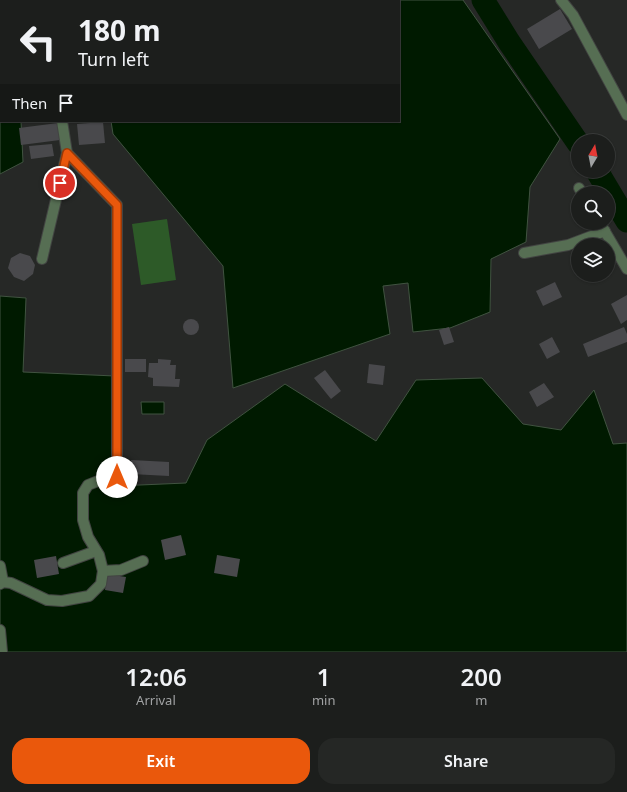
<!DOCTYPE html>
<html lang="en">
<head>
<meta charset="utf-8">
<style>
	:root { --surface:#1c1e1c; --page:#252725; --text:#f1f3f6; --muted:#a0a2a3; --line:#3a3c3b; --accent:#ea580c }
	body { margin:0; font-family:"Noto Sans",sans-serif; background:var(--page); color:var(--text); height:100vh; display:flex; flex-direction:column; font-size:15px; white-space:nowrap }
	* { box-sizing:border-box; margin:0 }
	p { font-size:13px; color:var(--muted) }
	.icon { flex:none; width:22px; height:22px; fill:none; stroke:currentColor; stroke-width:2; stroke-linecap:round; stroke-linejoin:round }
	.map { position:relative; height:652px; overflow:hidden }
	.details { display:flex; flex-direction:column; background:var(--surface); flex:1 }
	.details>* { flex:none }
	.guide { position:absolute; left:0px; top:0px; width:400px; height:122px; box-shadow:0 1px 3px #0004,0 0 0 1px var(--line); background:#1c1e1c; color:var(--text); overflow:hidden }
	.needle { width:26px; rotate:10deg }
	.controls { position:absolute; left:571px; top:134px; display:grid; gap:8px }
	.controls a { display:grid; place-items:center; width:44px; height:44px; border-radius:50%; background:var(--surface); box-shadow:0 1px 3px #0004,0 0 0 1px var(--line); font-size:20px }
	.pin { position:absolute; display:grid; place-items:center; width:34px; height:34px; color:#fff; margin:-17px; border:2px solid #fff; border-radius:50%; box-shadow:0 1px 4px #0007 }
	.me { position:absolute; width:44px; margin:-22px; rotate:0deg; stroke-linejoin:round; filter:drop-shadow(0 0 3px #0008) }
	.turn { display:flex; align-items:center; gap:14px; height:84px; padding:0 12px; font-size:18px }
	.turn .icon { width:52px; height:52px; stroke-width:2.5 }
	.turn b { display:block; font-size:28px; line-height:34px }
	.then { display:flex; align-items:center; height:38px; padding:0 12px; background:#0003; gap:8px; font-size:15px }
	.eta { display:flex; justify-content:space-evenly; align-items:center; height:68px; text-align:center }
	.eta b { font-size:24px; font-weight:600; line-height:28px }
	.cta { display:flex; gap:8px; margin-top:auto; padding:8px 12px }
	.cta a { flex:1; height:46px; border-radius:16px; background:var(--accent); color:#fff; font-size:16px; font-weight:600; line-height:46px; text-align:center }
	.cta a+a { background:var(--page); color:var(--text) }
	.map>svg:first-child { display:block }
	.green { fill:#2d5a28 }
	.water { fill:#001a00; stroke:#405340 }
	.lines { fill:none; stroke-linecap:round; stroke-linejoin:round }
	.river { stroke:#001a00; stroke-width:23 }
	.building { fill:#49494c }
	.minor-casing { stroke:#424442; stroke-width:12 }
	.minor { stroke:#566e53; stroke-width:10 }
	.route-casing { stroke:#983908; stroke-width:10 }
	.route { stroke:#ea580c; stroke-width:7 }
</style>
</head>
<body>
<div class="map">
<svg width="627" height="652" viewBox="0 0 627 652">
	<rect width="100%" height="100%" fill="#262826"/>
	<path class="green" d="M167,219L176,280L141,285L132,224Z"/>
	<g class="water">
		<path d="M180,0H463L560,139L530,187L526,242L491,259L490,312L450,328L413,332L408,283L383,286L390,334L233,388L223,266L113,134L111,121H399V1Z"/>
		<path d="M0,40L1,121H21L23,162L0,174Z"/>
		<path d="M0,296L26,298L23,372L115,376L117,486L186,483L207,440L285,384L376,441L416,380L482,378L523,424L561,430L594,390L613,444L627,443V652H0Z"/>
		<path d="M141,402H164V414H142Z"/>
	</g>
	<g class="lines">
		<g class="river">
			<path d="M483,0L509,42L578,143"/>
			<path d="M597,171L627,221"/>
		</g>
	</g>
	<g class="building">
		<path d="M560,9L572,29L539,49L527,29Z"/>
		<path d="M103,122L105,143L79,145L77,124Z"/>
		<path d="M58,123L60,140L21,145L19,128Z"/>
		<path d="M52,144L54,156L31,159L29,146Z"/>
		<path d="M20,253L30,256L35,265L33,274L24,281L14,277L8,268L11,258Z"/>
		<path d="M555,282L562,297L543,306L536,291Z"/>
		<path d="M627,295V320L621,324L611,304Z"/>
		<circle cx="191" cy="327" r="8"/>
		<path d="M449,327L454,342L444,345L439,330Z"/>
		<path d="M624,327L627,334V342L588,357L583,344Z"/>
		<path d="M552,337L560,352L547,359L539,344Z"/>
		<rect x="125" y="359" width="21" height="13"/>
		<path d="M158,359L171,360L170,365H176L175,379H180L179,387L153,386V378L148,377L149,363H158Z"/>
		<path d="M369,364L385,366L383,385L367,383Z"/>
		<path d="M325,370L341,391L331,399L314,378Z"/>
		<path d="M544,383L554,397L537,407L529,392Z"/>
		<path d="M131,460L169,462V476L131,474Z"/>
		<path d="M181,535L186,555L165,560L161,540Z"/>
		<path d="M217,555L240,559L237,577L214,573Z"/>
		<path d="M56,556L59,574L37,578L34,560Z"/>
		<path d="M107,574L126,577L123,593L105,590Z"/>
	</g>
	<g class="lines">
		<g class="minor-casing">
			<g id="minor">
				<path d="M46,0V1"/>
				<path d="M561,0L573,15L627,115"/>
				<path d="M579,188L582,193"/>
				<path d="M600,223L627,269"/>
				<path d="M524,253L568,245L605,231"/>
				<path d="M42,259L67,153"/>
				<path d="M63,563L96,551"/>
				<path d="M0,566L3,582"/>
				<path d="M103,571L121,570L143,561"/>
				<path d="M0,584L3,582L11,583L47,600L62,601L89,596L101,584L103,571L99,555L88,537L83,520V493L88,485L98,481L117,477V205L67,153L62,121"/>
				<path d="M0,630L2,652"/>
			</g>
		</g>
		<use href="#minor" class="minor"/>
	</g>
	<g class="lines">
		<g class="route-casing">
			<path id="route" d="M60,183L67,153L117,205V477"/>
		</g>
		<use href="#route" class="route"/>
	</g>
</svg>
<div class="controls">
<a><svg class="needle" viewBox="-14 -14 28 28"><path d="M0-13l5 13h-10z" fill="#e53935"/><path d="M0 13l5-13h-10z" fill="#a0a2a3"/></svg></a>
<a><svg class="icon" aria-label="search" viewBox="0 0 24 24"><circle cx="10" cy="10" r="6"/><path d="M15 15l6 6"/></svg></a>
<a><svg class="icon" aria-label="layers" viewBox="0 0 24 24"><path d="M12 4l9 5-9 5-9-5zM3 14l9 5 9-5"/></svg></a>
</div>
<div class="pin" style="left:60px;top:183px;background:#d93025"><svg class="icon" aria-label="arrive" viewBox="0 0 24 24"><path d="M6 21V4h12l-3 4 3 4H6"/></svg></div>
<svg class="me" style="left:117px;top:477px" viewBox="-20 -20 40 40"><circle r="19" fill="#fff"/><path d="M0-13L10 11 0 6-10 11z" fill="#ea580c"/></svg>
<div class="guide">
<div class="turn"><svg class="icon" aria-label="left" viewBox="0 0 24 24"><path d="M17 20v-9H6M10 6l-5 5 5 5"/></svg><div><b>180 m</b>Turn left</div></div>
<div class="then">Then<svg class="icon" aria-label="arrive" viewBox="0 0 24 24"><path d="M6 21V4h12l-3 4 3 4H6"/></svg></div>
</div>
</div>
<section class="details">
<div class="eta">
<div><b>12:06</b><p>Arrival</p></div>
<div><b>1</b><p>min</p></div>
<div><b>200</b><p>m</p></div>
</div>
<div class="cta"><a>Exit</a><a>Share</a></div>
</section>
</body>
</html>
